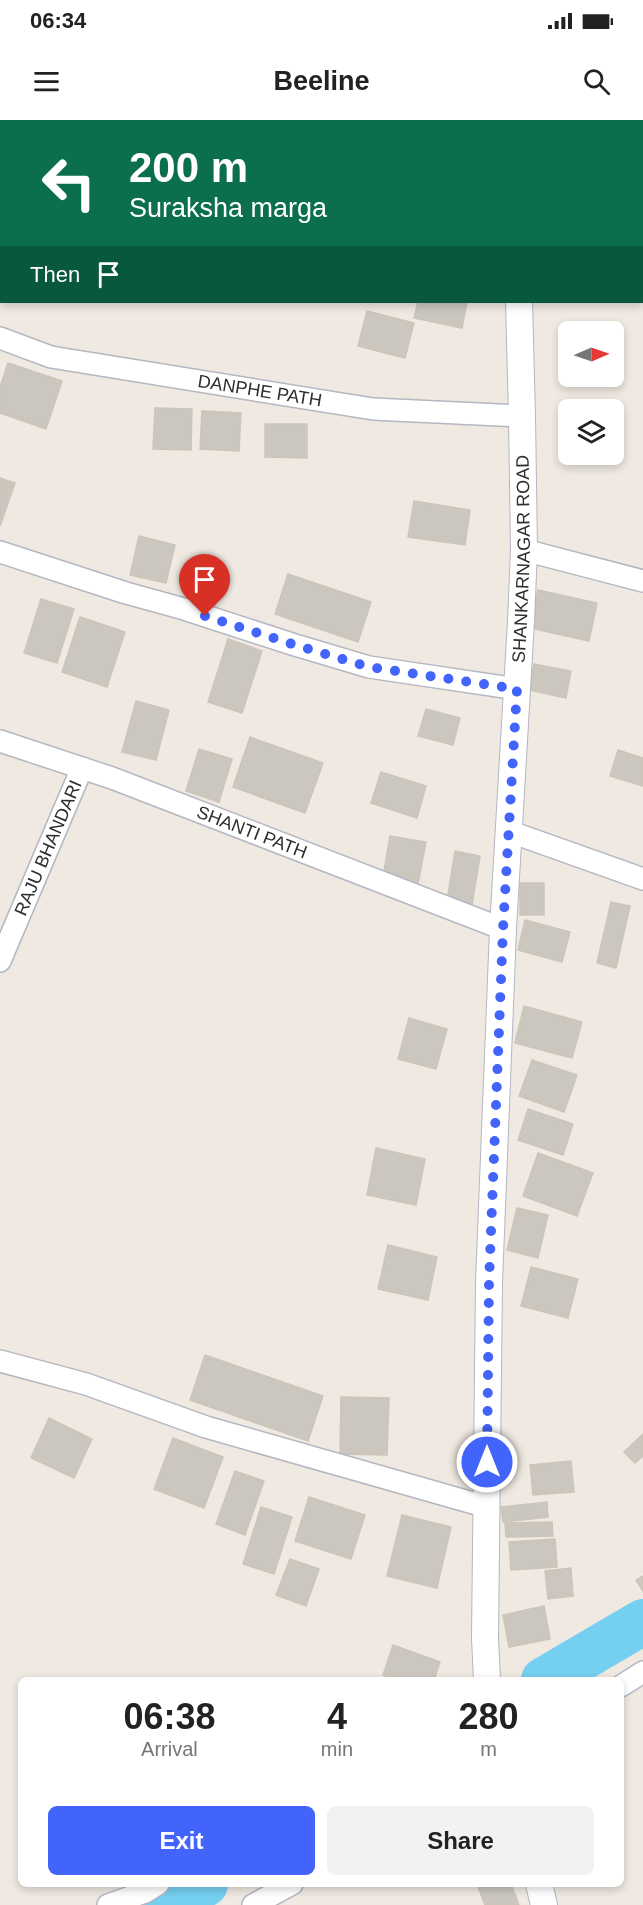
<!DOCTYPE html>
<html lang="en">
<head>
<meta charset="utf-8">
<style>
	:root { --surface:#fff; --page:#f2f2f2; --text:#222; --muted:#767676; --accent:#4264fb }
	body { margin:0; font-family:Arial,sans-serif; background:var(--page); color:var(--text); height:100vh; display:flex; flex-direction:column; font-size:22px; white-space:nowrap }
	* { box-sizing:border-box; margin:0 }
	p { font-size:20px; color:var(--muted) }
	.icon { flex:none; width:33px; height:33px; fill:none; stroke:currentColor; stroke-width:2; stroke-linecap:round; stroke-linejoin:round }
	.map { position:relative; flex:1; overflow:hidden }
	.panel { position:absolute; left:18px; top:1557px; width:606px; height:210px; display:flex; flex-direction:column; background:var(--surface); border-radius:9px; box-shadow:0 3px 9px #0003 }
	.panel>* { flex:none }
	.guide { position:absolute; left:0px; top:0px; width:644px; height:183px; box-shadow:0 3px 9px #0003; background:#0b6e4f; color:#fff; overflow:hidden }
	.needle { width:39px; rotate:88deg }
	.buttons { position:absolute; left:558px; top:201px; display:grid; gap:12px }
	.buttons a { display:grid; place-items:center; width:66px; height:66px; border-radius:9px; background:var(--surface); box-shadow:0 3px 9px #0003; font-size:30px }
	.pin { position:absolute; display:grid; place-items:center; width:51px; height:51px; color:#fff; margin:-62px -26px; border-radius:50% 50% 50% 0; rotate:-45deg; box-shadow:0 0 6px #0007 }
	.pin .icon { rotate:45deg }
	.me { position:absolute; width:66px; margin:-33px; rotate:0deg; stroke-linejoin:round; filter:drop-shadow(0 0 4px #0008) }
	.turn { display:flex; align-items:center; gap:21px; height:126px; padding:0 30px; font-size:27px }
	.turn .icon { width:78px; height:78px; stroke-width:2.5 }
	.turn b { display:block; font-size:42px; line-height:51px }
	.then { display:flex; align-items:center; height:57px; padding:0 30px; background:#0003; gap:12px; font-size:22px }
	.eta { display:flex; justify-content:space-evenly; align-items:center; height:102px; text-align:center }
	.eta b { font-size:36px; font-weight:600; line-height:42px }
	.button { display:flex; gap:12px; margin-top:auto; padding:12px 30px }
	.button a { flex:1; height:69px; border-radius:9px; background:var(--accent); color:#fff; font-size:24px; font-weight:600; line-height:69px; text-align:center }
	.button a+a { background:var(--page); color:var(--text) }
	.status { display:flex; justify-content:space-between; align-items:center; height:42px; padding:0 30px; background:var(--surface); direction:ltr }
	.status svg { height:16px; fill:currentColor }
	header { display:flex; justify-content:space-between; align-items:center; height:78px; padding:0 30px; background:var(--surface); font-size:27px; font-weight:600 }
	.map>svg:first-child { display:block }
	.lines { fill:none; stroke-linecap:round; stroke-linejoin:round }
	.river { stroke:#75cff0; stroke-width:46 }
	.building { fill:#cbc7bf; stroke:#cbc5ba; stroke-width:1.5 }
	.minor-casing { stroke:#b4b7c1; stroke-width:24 }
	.tertiary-casing { stroke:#b4b7c1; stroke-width:28 }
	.minor { stroke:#fff; stroke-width:21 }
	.tertiary { stroke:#fff; stroke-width:26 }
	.route { stroke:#4264fb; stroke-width:10; stroke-dasharray:0 18 }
	.labels { text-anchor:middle; stroke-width:6; stroke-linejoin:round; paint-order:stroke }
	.street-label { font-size:18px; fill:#2e2e2e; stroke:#fff }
</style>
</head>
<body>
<div class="status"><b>06:34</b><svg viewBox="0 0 49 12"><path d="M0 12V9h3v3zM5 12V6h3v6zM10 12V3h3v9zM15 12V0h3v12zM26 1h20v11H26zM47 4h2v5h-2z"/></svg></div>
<header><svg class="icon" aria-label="menu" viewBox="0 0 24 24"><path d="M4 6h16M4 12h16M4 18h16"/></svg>Beeline<svg class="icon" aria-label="search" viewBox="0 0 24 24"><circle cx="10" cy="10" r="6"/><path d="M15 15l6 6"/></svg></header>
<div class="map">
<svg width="643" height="1785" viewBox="0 0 643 1785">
	<rect width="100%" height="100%" fill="#efe9e1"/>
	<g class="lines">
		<g class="river">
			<path d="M544,1560L643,1502"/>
			<path d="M162,1785L205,1764"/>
		</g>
	</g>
	<g class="building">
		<path d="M243,0H290L289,2H242Z"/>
		<path d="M324,0H351L357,2H324Z"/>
		<path d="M435,0H491V2Z"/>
		<path d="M418,182H467L462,208L414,198Z"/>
		<path d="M367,191L414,203L405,238L358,226Z"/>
		<path d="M8,243L62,261L46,309L0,293V267Z"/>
		<path d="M155,288L192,289L191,330L153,329Z"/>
		<path d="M202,291L241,293L239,331L200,329Z"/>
		<path d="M265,304H307V338L265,337Z"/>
		<path d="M0,358L15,363L0,406Z"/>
		<path d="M414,381L470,390L465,425L408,417Z"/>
		<path d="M139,416L175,425L166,463L130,455Z"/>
		<path d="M288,454L371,482L358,522L275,494Z"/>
		<path d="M538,470L597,483L589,521L530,508Z"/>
		<path d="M41,479L74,489L57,543L24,533Z"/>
		<path d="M80,497L125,512L107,567L62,552Z"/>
		<path d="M228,519L262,531L242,593L208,582Z"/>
		<path d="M534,544L571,551L566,578L529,570Z"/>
		<path d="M136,581L169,590L156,640L122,632Z"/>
		<path d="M426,589L460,598L453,625L418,616Z"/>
		<path d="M250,617L323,643L305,693L233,667Z"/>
		<path d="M199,629L232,639L219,682L186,671Z"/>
		<path d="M618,630L643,638V666L610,656Z"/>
		<path d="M381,652L426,666L417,698L371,683Z"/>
		<path d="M390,716L426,722L418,764L383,757Z"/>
		<path d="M455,731L480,736L472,785L447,781Z"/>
		<rect x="520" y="763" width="24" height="32"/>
		<path d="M611,782L630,786L616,848L597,843Z"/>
		<path d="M525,800L570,812L562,842L518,830Z"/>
		<path d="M524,886L582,902L572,938L515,923Z"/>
		<path d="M409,898L447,909L436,949L398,939Z"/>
		<path d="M532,940L577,955L564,992L519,976Z"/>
		<path d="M528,989L573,1004L563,1035L518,1020Z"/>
		<path d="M376,1028L425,1039L416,1085L367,1075Z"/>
		<path d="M538,1033L593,1053L577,1096L523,1076Z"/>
		<path d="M517,1088L548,1095L538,1138L507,1130Z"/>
		<path d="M388,1125L437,1137L428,1180L378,1169Z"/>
		<path d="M531,1147L578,1159L568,1198L521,1186Z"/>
		<path d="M205,1235L323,1276L308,1321L190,1280Z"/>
		<path d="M341,1277L389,1278L387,1335L340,1334Z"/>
		<path d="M49,1298L92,1319L74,1358L31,1338Z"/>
		<path d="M643,1314V1336L635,1343L624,1332Z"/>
		<path d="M173,1318L223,1337L204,1388L154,1369Z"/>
		<path d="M571,1341L574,1372L533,1375L530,1345Z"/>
		<path d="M235,1351L264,1361L245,1415L216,1404Z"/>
		<path d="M309,1377L365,1395L351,1439L295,1421Z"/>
		<path d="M547,1382L548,1397L503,1402L501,1387Z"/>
		<path d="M261,1387L292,1397L274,1454L243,1444Z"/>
		<path d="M402,1395L451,1407L437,1468L387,1456Z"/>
		<path d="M552,1402L553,1416L506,1417L505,1403Z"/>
		<path d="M555,1419L557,1447L511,1450L509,1422Z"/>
		<path d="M290,1439L319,1449L306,1486L276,1475Z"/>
		<path d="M571,1448L573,1476L548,1479L545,1451Z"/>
		<path d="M643,1456V1471L636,1460Z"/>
		<path d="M544,1486L550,1519L509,1527L503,1495Z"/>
		<path d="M393,1525L440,1542L434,1560H396L383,1555Z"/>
		<path d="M477,1764H511L519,1785H485Z"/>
	</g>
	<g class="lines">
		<g class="minor-casing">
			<g id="minor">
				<path d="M425,0L431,2"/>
				<path id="s1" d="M0,218L51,237L373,289L522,296"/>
				<path d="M524,430L643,461"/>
				<path d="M0,432L126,473L184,489L295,525L369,547L517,569"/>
				<path id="s2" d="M0,621L112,658L503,809"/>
				<path d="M508,711L643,759"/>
				<path id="s3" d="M0,841L82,648"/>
				<path d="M0,1241L86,1264L206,1307L487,1387"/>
				<path d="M621,1566L643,1552"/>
				<path d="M108,1785L145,1772L158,1764"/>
				<path d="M253,1785L292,1764"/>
			</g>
		</g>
		<g class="tertiary-casing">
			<g id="tertiary">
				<path d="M527,2L528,0"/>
				<path id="s4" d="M487,1560L485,1518L489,1162L503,809L521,501L524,430L522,296L519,182"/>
				<path d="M539,1764L544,1785"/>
			</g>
		</g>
		<use href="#minor" class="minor"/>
		<use href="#tertiary" class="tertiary"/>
	</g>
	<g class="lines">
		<path class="route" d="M205,496L295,525L369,547L517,569L503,809L489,1162L487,1342"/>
	</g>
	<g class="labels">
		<g class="street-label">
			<text dy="6" stroke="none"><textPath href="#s1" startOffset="266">DANPHE PATH</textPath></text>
			<text dy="6" stroke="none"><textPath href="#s4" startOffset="1122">SHANKARNAGAR ROAD</textPath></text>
			<text dy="6" stroke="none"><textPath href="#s2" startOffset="268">SHANTI PATH</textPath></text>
			<text dy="6" stroke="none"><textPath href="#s3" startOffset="123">RAJU BHANDARI</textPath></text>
		</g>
	</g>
</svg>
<div class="buttons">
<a><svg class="needle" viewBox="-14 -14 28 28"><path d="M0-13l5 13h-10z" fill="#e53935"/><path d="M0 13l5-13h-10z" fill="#767676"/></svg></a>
<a><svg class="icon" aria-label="layers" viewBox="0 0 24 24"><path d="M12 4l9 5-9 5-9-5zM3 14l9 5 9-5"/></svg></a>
</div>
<div class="pin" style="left:205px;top:496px;background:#d93025"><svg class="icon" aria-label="arrive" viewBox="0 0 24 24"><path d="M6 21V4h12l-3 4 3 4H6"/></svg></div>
<svg class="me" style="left:487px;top:1342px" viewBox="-20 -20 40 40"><circle r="17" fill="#4264fb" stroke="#fff" stroke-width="3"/><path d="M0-11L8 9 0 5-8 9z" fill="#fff"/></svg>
<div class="guide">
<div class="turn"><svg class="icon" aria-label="left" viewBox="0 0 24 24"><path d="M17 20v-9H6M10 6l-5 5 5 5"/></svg><div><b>200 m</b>Suraksha marga</div></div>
<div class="then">Then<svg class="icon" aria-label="arrive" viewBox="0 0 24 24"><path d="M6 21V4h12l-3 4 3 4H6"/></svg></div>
</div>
<section class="panel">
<div class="eta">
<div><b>06:38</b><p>Arrival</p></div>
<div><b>4</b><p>min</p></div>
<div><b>280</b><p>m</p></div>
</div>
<div class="button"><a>Exit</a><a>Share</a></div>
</section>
</div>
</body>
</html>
